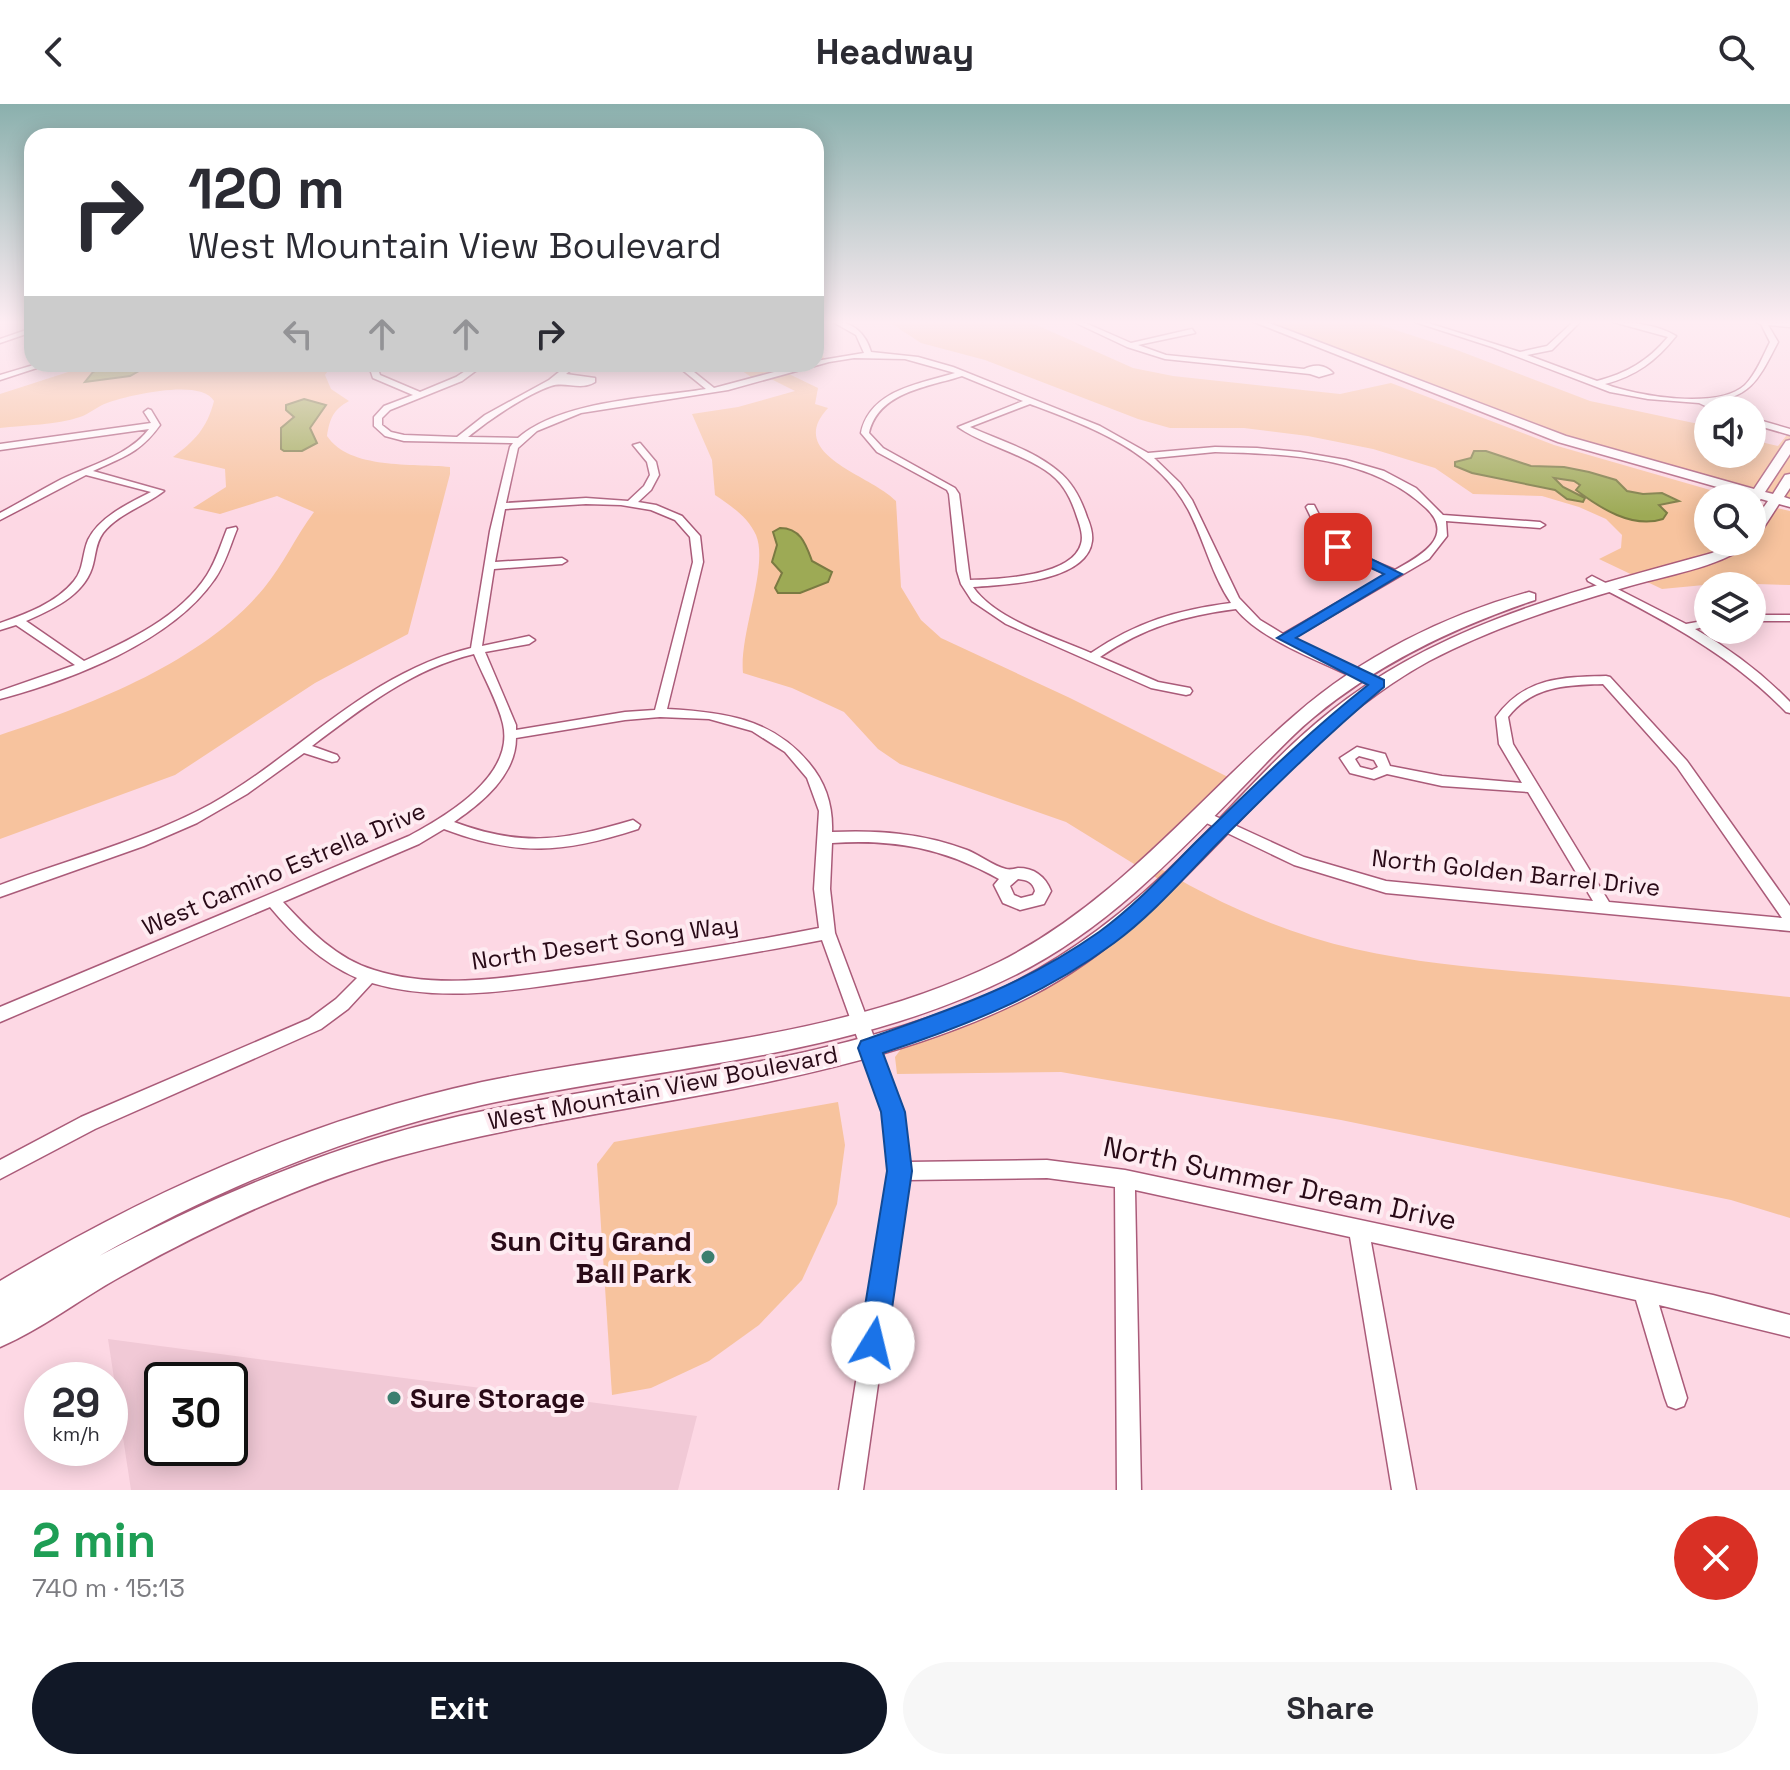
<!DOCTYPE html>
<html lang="en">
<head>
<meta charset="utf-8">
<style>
	:root { --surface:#fff; --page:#f7f7f7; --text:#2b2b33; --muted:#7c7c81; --accent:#111827 }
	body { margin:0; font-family:"Space Grotesk",sans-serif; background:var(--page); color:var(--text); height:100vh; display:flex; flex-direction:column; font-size:30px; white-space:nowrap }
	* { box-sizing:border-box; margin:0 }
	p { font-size:26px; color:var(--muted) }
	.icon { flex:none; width:44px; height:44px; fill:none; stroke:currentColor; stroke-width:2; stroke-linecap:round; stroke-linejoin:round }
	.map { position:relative; height:1386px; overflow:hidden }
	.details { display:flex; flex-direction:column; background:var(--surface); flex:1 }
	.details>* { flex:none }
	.guide { position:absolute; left:24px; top:24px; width:800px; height:244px; border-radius:24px; box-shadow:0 4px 20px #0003; background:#fff; color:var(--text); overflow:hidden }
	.controls { position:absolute; left:1694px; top:292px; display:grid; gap:16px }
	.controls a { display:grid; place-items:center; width:72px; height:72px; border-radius:50%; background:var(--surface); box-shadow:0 4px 20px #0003; font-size:40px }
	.speed { position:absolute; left:24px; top:1258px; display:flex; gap:16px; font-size:40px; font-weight:700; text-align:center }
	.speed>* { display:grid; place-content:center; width:104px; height:104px; border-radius:50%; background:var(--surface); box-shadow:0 4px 20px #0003; line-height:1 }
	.speed small { font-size:20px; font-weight:400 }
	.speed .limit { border:4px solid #111; border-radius:12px; background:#fff; color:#111 }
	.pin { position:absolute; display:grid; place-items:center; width:68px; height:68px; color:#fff; margin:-34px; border-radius:16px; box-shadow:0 4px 12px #0006 }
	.me { position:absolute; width:88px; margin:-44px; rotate:9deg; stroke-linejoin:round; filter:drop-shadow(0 0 6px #0008) }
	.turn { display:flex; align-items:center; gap:28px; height:168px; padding:0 32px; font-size:36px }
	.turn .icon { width:104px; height:104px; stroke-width:2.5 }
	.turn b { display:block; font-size:56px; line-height:68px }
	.lanes { display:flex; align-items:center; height:76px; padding:0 32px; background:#0003; justify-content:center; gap:40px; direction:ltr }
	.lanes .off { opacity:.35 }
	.round { display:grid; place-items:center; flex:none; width:84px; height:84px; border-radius:42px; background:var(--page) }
	.overview { display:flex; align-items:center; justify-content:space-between; height:136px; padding:0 32px }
	h1 { font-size:48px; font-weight:800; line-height:60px; color:#1e9e55 }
	.primary-button { display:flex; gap:16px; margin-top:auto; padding:16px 32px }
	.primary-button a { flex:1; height:92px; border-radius:48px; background:var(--accent); color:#fff; font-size:32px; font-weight:800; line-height:92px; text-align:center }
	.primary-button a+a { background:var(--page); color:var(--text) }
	header { display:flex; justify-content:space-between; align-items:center; height:104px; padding:0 32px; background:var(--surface); font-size:36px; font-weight:800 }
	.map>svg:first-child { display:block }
	.built { fill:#f1c9d6; fill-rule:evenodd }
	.green { fill:#f7c39e }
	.water { fill:#9daa55; stroke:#7a7a42; stroke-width:2 }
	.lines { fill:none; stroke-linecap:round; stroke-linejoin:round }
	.street-casing { stroke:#aa5b79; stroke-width:3 }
	.secondary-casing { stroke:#aa5b79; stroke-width:3 }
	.street { fill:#fff; fill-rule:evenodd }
	.secondary { fill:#fff; fill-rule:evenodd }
	.route { fill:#1a73e8; stroke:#114b97; stroke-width:2 }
	.poi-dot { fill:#3c7e6f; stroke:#feebf1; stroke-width:3 }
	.labels { text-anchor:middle; stroke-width:8; stroke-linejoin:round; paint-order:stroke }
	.street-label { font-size:24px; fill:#290a17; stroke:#feebf1 }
	.near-street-label { font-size:28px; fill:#290a17; stroke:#feebf1 }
	.near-poi-label { font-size:28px; font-weight:bold; fill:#290a17; stroke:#feebf1; text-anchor:end }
</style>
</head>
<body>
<header><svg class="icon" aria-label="back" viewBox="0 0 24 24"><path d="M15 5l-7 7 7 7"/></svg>Headway<svg class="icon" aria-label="search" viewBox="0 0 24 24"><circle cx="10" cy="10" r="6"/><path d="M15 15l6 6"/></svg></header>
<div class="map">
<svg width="1790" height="1386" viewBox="0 0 1790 1386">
	<rect width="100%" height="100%" fill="#fdd8e4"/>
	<path class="built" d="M108,1235L288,1259L697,1312L678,1386H131ZM162,1276H230V1344H162Z"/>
	<g class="green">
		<path d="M889,218H1030L1133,264L1173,272L1340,290L1391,279L1554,341L1738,394H1708V438H1752V398L1790,407V481L1725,479L1662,485L1599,455L1621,444L1622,431L1606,415L1579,403L1542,392L1473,390L1435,364L1373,345L1308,332L1244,324H1170L1138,315L985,256L921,239Z"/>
		<path d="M1263,218H1371L1457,246L1590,297L1708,322V350H1752V336L1778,342L1790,327V396L1600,345L1507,314Z"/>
		<path d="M817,232L825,258L789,270L818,284L815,300L828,304C784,351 872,371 896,397L901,483L921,516L941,534L1070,594L1228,673L1143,754C1208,795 1280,828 1355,845C1427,861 1499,866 1572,872C1645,878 1717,885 1790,893V1114L1731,1096L1341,1016L1061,968L897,970L895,953L901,945L1019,897L1111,840L1173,784L1066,718L900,660L878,645L844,608L792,584L743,569C739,530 769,462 756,431C748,413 731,402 715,391L712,356L692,310L738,303L795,287L765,272L754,275L732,260H816Z"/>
		<path d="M93,260H333L325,271L331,285L349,297C333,306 330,314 327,332C350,366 412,359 450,363V370L408,530L315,579L175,671L0,735V631C90,601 202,559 264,484C283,461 296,432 314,408L277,392L220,410L193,404L226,383L225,365L173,353C195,337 207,324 214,297C202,274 128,291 107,299C98,302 89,310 80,313C56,321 25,321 0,324V290Z"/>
		<path d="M838,998L845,1041L837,1100L802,1176L759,1221L709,1257L651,1284L612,1291L597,1060L614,1038Z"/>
	</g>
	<g class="water">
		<path d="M108,260H151L130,272L85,278L93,268Z"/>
		<path d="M304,295L326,301L310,324L317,339L302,347H284L281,345V324L294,313L286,306V301Z"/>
		<path d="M1474,347H1486L1531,362L1564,363L1589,368L1616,376L1627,387L1643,390L1662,389L1679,397L1659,401L1667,409L1663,415C1632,425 1600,404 1576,386L1580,381L1574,377L1554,374L1563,383L1585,394L1583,398L1567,395L1555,386L1472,369L1455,362V358L1471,354Z"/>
		<path d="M780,424C801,424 806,441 812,457L832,468L828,478L800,489H778L775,484L782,469L772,458L777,441L773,428Z"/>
	</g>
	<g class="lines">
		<g class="street-casing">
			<g id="street">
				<path d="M833,218C853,217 866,230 871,248L918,253L953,263L1100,322L1148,349L1215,343L1257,344L1300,348L1346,356L1384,367L1416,384L1443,411L1540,418L1545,421L1540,424L1446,417L1447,432L1429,455L1292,535L1383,577L1385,580L1383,583H1375C1335,563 1263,539 1236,505C1183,512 1145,523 1100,553L1158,578L1190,584L1192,587L1190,590L1186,591L1151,584L1006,520L972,497L961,480L957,467L949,390L947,386L877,348L861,329C870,286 919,280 955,269L905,255L854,254L829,258L728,286L581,309L537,327L518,344L506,399L586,394L628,397L644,382L650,371L647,358L633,341L640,339L656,358L659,371L651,386L638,398L656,401L682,412L700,432L703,458L667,605C722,608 772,614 809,659C826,679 833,702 832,728C878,726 923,729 967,746C980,751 993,762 1006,765C1010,766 1014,765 1018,764C1034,764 1045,772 1051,787L1044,800L1020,806L1003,799L994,781L999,775C943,744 895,735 832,739L830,785L835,829L902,1008L908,1058L1047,1056L1125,1066L1713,1191L1790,1211V1233L1659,1201L1687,1294L1684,1302L1676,1305L1668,1302L1665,1294L1636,1196L1371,1138L1416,1386H1392L1350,1133L1135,1086L1141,1386H1117L1115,1083L1047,1074L907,1076L863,1386H839L889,1067L884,1008L822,836C745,851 669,863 592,875C520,885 444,900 372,879L348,905L321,925L95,1025L0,1075V1056L81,1013L309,915L336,895L357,874C321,858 295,833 270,803L0,918V903L409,732C446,712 515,672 503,620C498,598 483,572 474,550C412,565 362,604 312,642L337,651L339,654L337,657L332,658L304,649L247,690L197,719L144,742L0,793V781C70,755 145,736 211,700C301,649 367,569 471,544L490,427L510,343L513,339L404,337L385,332L374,322V313L384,302L413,291L373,274L370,265L374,260H382L378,265L380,271L420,288L456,273L476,260H485L462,277L390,306L382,314V321L391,328L404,331L457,333L485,311L549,276L569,260H578L566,270L595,274V278C581,287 565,277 551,282C525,291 489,316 468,333L518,334C560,297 650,294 706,285L675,260H684L714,284L804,260H816V257L864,249L856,231ZM962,272L1023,297L958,323C984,341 1018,348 1045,366C1062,377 1070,392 1076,410C1079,419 1084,431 1081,440C1072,473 998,475 970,476L959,390L955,384L883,344L869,329C878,288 928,283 962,272ZM1030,300C1091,323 1159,347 1190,409C1205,439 1212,471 1231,499C1177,506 1137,518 1091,549C1055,533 996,516 973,483C1004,481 1087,478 1092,437C1093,429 1090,420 1087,413C1081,395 1073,379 1058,367C1033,346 999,336 970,323ZM1215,348C1287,350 1371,352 1426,404C1457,433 1418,453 1395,466L1354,449L1330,432L1314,401H1308L1306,403L1322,436L1346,453L1387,470L1283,530L1260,516L1239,494L1192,396L1180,379L1154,354ZM586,400L621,401L651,406L675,416L690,433L693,458L655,606L625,608L516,626V621L485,548L529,540L535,536L529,532L482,542L494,465L562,460L567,457L562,454L495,458L505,405ZM660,613L709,615L752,627L785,648L807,674L819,707L814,785L819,824C743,839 667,851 591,862C521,871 443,888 374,866C337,855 309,826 283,798L419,740L444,725C518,753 564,749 638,725L640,721L633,716C565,736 524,744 454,718C482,699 516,671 516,634L625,616ZM1018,775C1027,776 1033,778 1035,787L1033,791L1021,794L1014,791L1010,782Z"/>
				<path d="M1074,218H1083L1131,239L1192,225L1195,229L1138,241L1166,251L1304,265C1313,260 1325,260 1333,269L1319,273L1310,270L1165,255L1127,243Z"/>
				<path d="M1415,218H1425L1520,248L1547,242L1573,218H1580L1552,246L1527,251L1597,277C1627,269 1648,257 1668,233L1613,218C1632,218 1659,221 1676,232C1656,257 1636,272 1605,280C1636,292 1718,306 1745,281C1756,270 1763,252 1770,238L1761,220L1756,218L1790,219V223L1768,221L1778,238C1760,272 1753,293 1711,298L1725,306H1714L1699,299L1648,295L1610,288L1492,243Z"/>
				<path d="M32,224V228L0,239V235Z"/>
				<path d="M37,260H49L0,276V271Z"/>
				<path d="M148,305L151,306L160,321C140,349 123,353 93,367L164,387C145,402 119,409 103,429C95,440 96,452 92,464C83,492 51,506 26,517L84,557C128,537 180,513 207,471C216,457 221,440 227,425L236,423L237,425C230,442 225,461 214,476C171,538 71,576 0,595V587L75,561L16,521L0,526V519C26,510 56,499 74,477C84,465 82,450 88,436C99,413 129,399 151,388L86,371L0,416V409C19,399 37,388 56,378C86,362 128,353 149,325L0,346V340L151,319L144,308Z"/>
				<path d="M1752,314L1790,325V331L1752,320Z"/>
				<path d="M1592,472L1686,520L1708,516V522L1695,525C1730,545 1762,569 1790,598V609L1786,608C1729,549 1660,514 1588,477L1587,475Z"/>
				<rect x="1752" y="511" width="38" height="6"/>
				<path d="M1606,572L1610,573L1687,657L1790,802V827L1386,789L1294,761L1196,714L1194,711L1201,706L1206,708L1304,753L1386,777L1593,797L1528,688L1442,682L1387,670L1374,675L1350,669L1340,654L1357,643L1385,650L1390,662L1442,672L1522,679L1499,640L1496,613C1524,574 1561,573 1606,572ZM1603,580L1677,663L1782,814L1609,798L1513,640L1508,613C1532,582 1566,581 1603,580ZM1359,652L1374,656L1378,663L1372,666L1360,663L1355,655Z"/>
			</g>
		</g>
		<g class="secondary-casing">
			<g id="secondary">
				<path d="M1254,218H1267L1566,332L1754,385L1786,337L1790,336V350L1765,388L1773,390L1785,371L1790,370V384L1784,393L1790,395V403L1779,400L1757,434L1752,435V420L1768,397L1761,395L1752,402L1749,392L1558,338Z"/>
				<path d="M1734,438H1752C1718,465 1665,471 1623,484C1557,503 1490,525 1429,557C1273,642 1189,811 1031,892C839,990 606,995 400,1052C302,1079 208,1124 120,1173C80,1195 42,1225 0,1243V1177C150,1087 311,1015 482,978C656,942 838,937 999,858C1117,799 1197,695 1295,611C1361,553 1445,511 1529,488L1535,490V496C1455,523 1379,559 1314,613C1287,635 1264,662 1239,687C1172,756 1102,828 1015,871C848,955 661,962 482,1001C348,1031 219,1084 99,1152C214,1092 332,1041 460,1012C636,973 828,962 994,888C1069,854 1132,803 1190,745C1236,699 1280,647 1331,607C1441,519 1579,486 1712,449Z"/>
			</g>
		</g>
		<use href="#street" class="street"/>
		<use href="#secondary" class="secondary"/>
	</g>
	<linearGradient id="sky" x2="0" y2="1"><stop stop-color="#8ab0ad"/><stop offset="0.53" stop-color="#feedf3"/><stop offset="1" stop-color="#feedf3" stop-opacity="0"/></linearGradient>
	<rect width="1790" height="412" fill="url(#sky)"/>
	<path class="route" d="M1333,441H1343L1402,470L1296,534L1384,576V583C1324,633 1270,687 1215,742C1183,775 1151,812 1114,839C1044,891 965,922 883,949L905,1008L912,1067L887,1239L883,1249L873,1253L863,1249L859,1239L887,1067L881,1008L858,944L861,937C949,906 1021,883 1099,828C1135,802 1166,768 1197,737C1253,683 1307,629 1368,581L1277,534L1384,470L1333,446Z"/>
	<g class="poi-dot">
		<circle cx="708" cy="1153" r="8"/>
		<circle cx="394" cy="1294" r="8"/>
	</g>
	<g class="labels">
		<g class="street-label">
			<text transform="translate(284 765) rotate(-23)" y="8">West Camino Estrella Drive</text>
			<text transform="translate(1516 769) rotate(6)" y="8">North Golden Barrel Drive</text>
			<text transform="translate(605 839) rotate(-8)" y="8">North Desert Song Way</text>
			<text transform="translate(663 984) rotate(-11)" y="8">West Mountain View Boulevard</text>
		</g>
		<g class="near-street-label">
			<text transform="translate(1280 1079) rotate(12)" y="10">North Summer Dream Drive</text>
		</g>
		<g class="near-poi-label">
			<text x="692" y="1147">Sun City Grand<tspan x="692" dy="32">Ball Park</tspan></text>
			<text x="410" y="1304" text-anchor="start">Sure Storage</text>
		</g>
	</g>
</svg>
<div class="controls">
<a><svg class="icon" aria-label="sound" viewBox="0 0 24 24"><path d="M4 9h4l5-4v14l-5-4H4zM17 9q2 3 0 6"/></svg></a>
<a><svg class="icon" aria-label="search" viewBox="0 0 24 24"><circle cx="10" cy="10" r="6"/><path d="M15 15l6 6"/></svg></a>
<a><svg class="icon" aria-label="layers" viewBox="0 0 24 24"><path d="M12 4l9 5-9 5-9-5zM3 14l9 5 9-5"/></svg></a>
</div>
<div class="speed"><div>29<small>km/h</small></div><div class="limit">30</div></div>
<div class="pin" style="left:1338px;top:443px;background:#d93025"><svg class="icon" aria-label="arrive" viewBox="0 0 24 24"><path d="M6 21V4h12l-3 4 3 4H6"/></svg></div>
<svg class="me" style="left:873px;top:1239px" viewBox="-20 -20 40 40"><circle r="19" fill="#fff"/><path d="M0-13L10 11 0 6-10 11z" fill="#1a73e8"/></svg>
<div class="guide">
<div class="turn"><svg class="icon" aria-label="right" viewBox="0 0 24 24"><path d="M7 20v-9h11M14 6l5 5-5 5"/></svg><div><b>120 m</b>West Mountain View Boulevard</div></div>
<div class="lanes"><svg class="icon off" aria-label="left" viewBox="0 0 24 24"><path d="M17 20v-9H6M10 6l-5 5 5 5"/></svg><svg class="icon off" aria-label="ahead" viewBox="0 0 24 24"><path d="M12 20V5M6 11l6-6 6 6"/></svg><svg class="icon off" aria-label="ahead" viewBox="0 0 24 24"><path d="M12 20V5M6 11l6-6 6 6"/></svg><svg class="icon" aria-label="right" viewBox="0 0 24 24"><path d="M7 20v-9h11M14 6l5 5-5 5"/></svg></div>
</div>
</div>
<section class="details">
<div class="overview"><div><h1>2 min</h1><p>740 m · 15:13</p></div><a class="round" style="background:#d93025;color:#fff"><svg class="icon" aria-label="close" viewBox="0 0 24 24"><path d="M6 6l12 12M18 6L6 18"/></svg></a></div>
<div class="primary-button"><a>Exit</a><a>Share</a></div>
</section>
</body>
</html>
